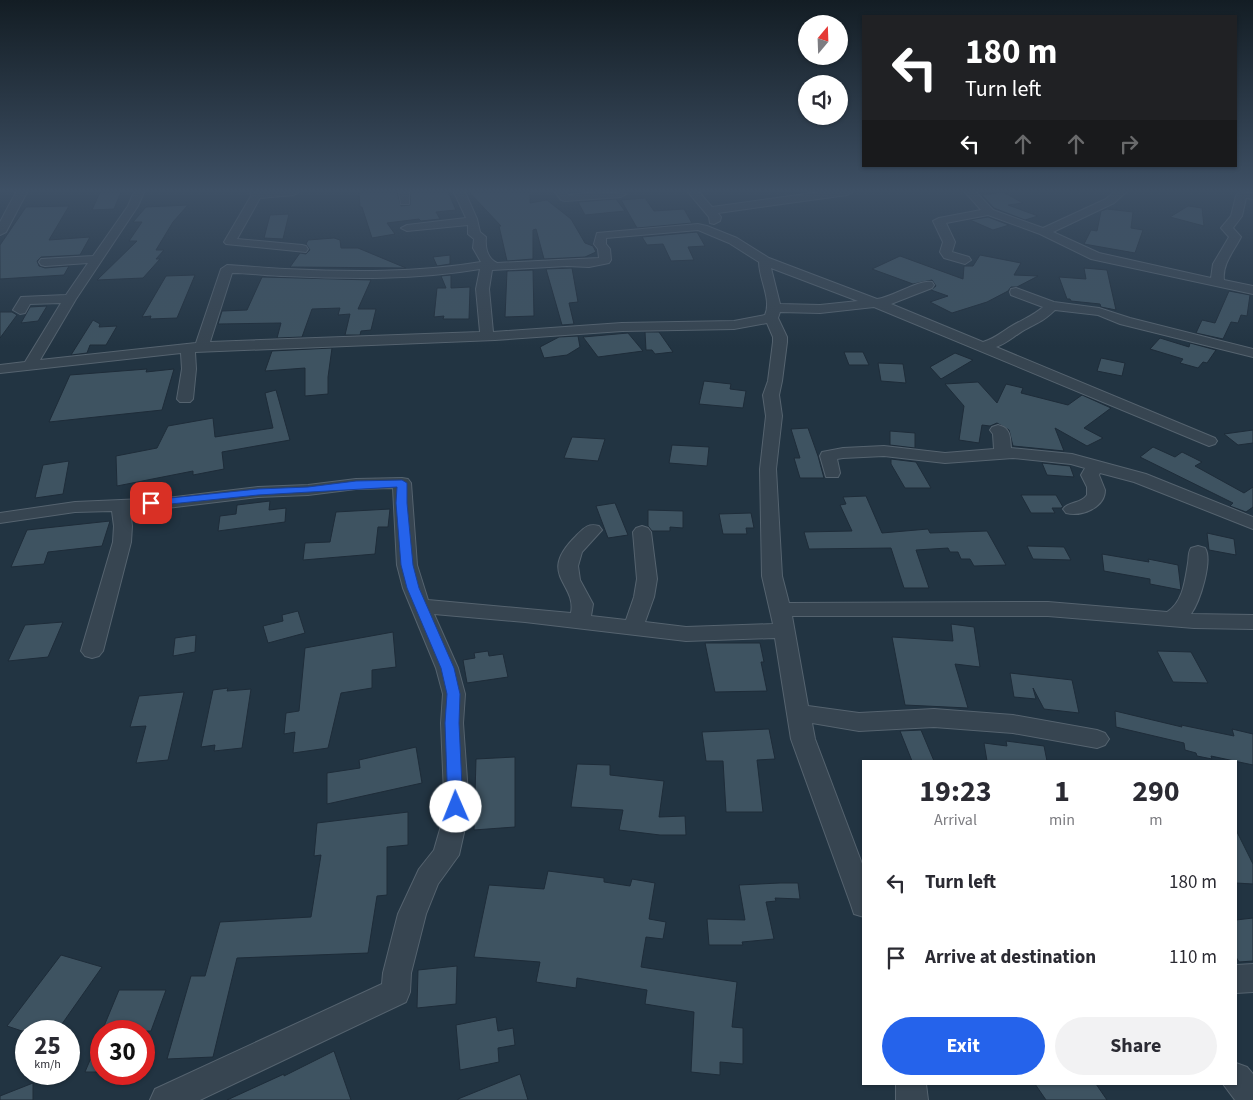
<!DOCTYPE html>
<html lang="en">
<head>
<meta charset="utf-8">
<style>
	:root { --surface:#fff; --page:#f2f2f3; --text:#2b2b33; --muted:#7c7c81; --accent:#2563eb }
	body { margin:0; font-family:"Source Sans 3",sans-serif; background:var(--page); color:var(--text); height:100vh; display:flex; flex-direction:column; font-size:19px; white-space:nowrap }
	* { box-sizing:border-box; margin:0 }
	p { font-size:16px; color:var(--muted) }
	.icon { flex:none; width:28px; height:28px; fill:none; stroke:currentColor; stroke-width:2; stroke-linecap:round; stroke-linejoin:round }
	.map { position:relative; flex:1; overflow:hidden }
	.sheet { position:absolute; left:862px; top:760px; width:375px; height:325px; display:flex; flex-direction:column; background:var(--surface); border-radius:0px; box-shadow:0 1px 4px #0004 }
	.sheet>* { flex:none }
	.banner { position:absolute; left:862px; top:15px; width:375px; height:152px; border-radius:0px; box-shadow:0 1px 4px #0004; background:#202124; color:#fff; overflow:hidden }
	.needle { width:32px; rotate:19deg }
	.tools { position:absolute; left:798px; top:15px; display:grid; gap:10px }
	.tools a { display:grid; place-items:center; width:50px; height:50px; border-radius:50%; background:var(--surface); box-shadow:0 1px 4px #0004; font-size:25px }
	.speed { position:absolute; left:15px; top:1020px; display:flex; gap:10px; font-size:25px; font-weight:700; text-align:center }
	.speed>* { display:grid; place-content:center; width:65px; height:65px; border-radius:50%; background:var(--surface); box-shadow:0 1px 4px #0004; line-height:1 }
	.speed small { font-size:12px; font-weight:400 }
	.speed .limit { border:8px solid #d22; background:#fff; color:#111 }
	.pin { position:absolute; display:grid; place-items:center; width:42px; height:42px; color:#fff; margin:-21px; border-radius:10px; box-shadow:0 2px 8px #0006 }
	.me { position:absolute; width:55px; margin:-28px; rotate:359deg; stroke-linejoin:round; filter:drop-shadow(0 0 4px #0008) }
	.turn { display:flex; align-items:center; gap:18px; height:105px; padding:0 20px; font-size:22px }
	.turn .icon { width:65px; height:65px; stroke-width:2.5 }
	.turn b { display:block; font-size:35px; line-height:42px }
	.lanes { display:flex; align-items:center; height:48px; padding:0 20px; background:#0003; justify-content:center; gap:25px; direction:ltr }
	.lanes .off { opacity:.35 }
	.eta { display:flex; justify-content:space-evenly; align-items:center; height:85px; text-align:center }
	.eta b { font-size:30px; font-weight:700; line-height:35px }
	.cta { display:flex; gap:10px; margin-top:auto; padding:10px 20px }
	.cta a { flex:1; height:58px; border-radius:30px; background:var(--accent); color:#fff; font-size:20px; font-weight:700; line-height:58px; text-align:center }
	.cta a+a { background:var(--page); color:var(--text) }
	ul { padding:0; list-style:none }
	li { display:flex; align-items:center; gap:15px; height:75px; padding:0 20px }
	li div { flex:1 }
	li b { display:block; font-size:19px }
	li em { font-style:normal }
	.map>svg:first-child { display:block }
	.building { fill:#3e5361; stroke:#1e2c39 }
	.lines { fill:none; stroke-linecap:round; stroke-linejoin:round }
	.minor-casing { stroke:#55636f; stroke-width:2 }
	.minor { fill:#374551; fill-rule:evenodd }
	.route { fill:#2563eb; stroke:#184099 }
</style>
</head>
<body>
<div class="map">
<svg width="1253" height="1100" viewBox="0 0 1253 1100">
	<rect width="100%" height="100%" fill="#223442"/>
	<g class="building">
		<path d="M100,192H121L114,209L92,210Z"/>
		<path d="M359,192H397L401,206L410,205L411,192H448L456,210L436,212L440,219L421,221L419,219L387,223L395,234L372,238L362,207H360Z"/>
		<path d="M469,192H530V203L547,200L571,219L585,243L593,246L596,252L585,257L544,259L536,229L533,230V259L507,261L499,226H501Z"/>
		<path d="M1003,192L1023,203L1008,205L1038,216L1025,220L994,208L982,195Z"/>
		<path d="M645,198L654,211L684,209L692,223L637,228L621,200Z"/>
		<path d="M616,199L625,211L585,215L578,202Z"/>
		<path d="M188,205L173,222L156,250H164L156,259H160L143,278L97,280L137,241H129L142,222H133L146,207Z"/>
		<path d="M69,206L49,240L90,237L80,255L41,257L37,261L39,266L45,268L69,266L64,275L0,279V245L26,207Z"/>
		<path d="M1188,206L1202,208L1204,226L1170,217Z"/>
		<path d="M1107,209L1133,212L1131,228L1143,230L1135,253L1084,244L1091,230L1097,231L1101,211Z"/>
		<path d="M289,214L283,239L264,238L270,215Z"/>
		<path d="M988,217L1009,225L993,230L970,220Z"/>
		<path d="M697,232L705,246L688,247L694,260L671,261L663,244L647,245L642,237Z"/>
		<path d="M334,238L340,240L341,248H358L406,268L290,267L300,253L306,254L310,250L306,244L308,240Z"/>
		<path d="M450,255V264L437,266L433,257Z"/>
		<path d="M980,255L1021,263L1014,275L1038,276L1017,287H1011L1008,291L987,302L952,313L930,302L948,296L931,290L936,286L932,280L913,284L872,269L900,256L963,279L964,266H973Z"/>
		<path d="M572,268L578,302L569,303L574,324L562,325L546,269Z"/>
		<path d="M1084,268L1107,270L1116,310L1101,307L1100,304L1071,301L1070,299H1067L1059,277L1086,279Z"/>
		<path d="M533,270L534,316L505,317L507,271Z"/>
		<path d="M195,275L177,318L150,319L151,316L142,317L166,276Z"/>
		<path d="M451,275V288L470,287L469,319H443L444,316L434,317L437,288H446L441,276Z"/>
		<path d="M262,277L371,280L358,309H376L371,330L361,331L360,335H345L350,314L338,315L340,308L312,309L302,337L277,338L281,323L218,324L222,311L247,310Z"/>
		<path d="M1229,291L1250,295L1247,316L1241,315L1238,323L1231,322L1223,339L1196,333L1202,320L1215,323Z"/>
		<path d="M47,306L38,321L21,323L30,307Z"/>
		<path d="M0,312H12L17,315L0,338Z"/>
		<path d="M93,320L100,324L99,327L117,326L106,345H90L87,353L71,355Z"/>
		<path d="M645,332H659L673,352L655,354L652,350H646Z"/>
		<path d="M628,333L643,351L598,357L583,337Z"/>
		<path d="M578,336L580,347L567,355L544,358L540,347L559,337Z"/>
		<path d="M1160,338L1189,347L1190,343L1216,350L1207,363L1203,362L1198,368L1180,363L1183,359L1150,349Z"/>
		<path d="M332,348L328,377V394L305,396V368L265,371L272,351Z"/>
		<path d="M844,352H863L869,365H849Z"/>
		<path d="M955,353L973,360L941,379L930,367Z"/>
		<path d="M1101,358L1125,363L1122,376L1097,371Z"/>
		<path d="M878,363L903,364L906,383L881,381Z"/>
		<path d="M147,369L146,372L174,369L162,410L49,422L70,375Z"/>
		<path d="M704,381L731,384L730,389L746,391L743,408L699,404Z"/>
		<path d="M978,382L997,403L1006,384L1023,388L1021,393L1068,405L1082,395L1111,408L1084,428L1103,438L1087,446L1055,428L1064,451L1013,446L1009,430L997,423L990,426L982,425L979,443L959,440L964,406L945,384Z"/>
		<path d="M276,390L290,440L222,452L224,469L193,475V471L117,486L116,456L157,448L168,426L213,418L215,437L273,428L265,393Z"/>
		<path d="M808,428L818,456L824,478H800L794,458H800L791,429Z"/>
		<path d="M1253,430V443L1238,445L1224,434Z"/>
		<path d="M890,431L915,433V448L890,445Z"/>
		<path d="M572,437L605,439L598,461L564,458Z"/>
		<path d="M672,445L709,447L707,466L669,463Z"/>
		<path d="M1153,447L1175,457L1182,452L1202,462L1195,466L1244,493L1253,487V507L1246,512L1230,506L1233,503L1140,457Z"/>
		<path d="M891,459L916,462L931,488H905L891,464Z"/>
		<path d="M69,461L63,494L35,498L43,465Z"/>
		<path d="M1042,463L1070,466L1074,477L1047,475Z"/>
		<path d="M1021,495H1056L1063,507L1061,508H1052L1055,513H1031Z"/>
		<path d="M866,496L882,533L928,529L930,533L987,531L1006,565L974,566L970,559H961L958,552H950L948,548L916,550L929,588H904L891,548L809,549L804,532L852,531L840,505L846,504L843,497Z"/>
		<path d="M270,501L269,510L286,508L285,522L218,531L220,516L236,514L237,505Z"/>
		<path d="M615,503L628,535L608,538L596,506Z"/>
		<path d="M390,509L388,527H378L375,554L303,560L305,543L330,542L336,512Z"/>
		<path d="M648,510L683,511V528L670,527V531H652L648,526Z"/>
		<path d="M751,513L754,528H746L747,534H723L719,514Z"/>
		<path d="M110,521L102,546L48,552L44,564L11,567L27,530Z"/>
		<path d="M1207,533L1234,539L1236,555L1209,550Z"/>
		<path d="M1027,546L1064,547L1071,560L1033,559Z"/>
		<path d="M1102,554L1149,562L1148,559L1178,565L1181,590L1150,584V579L1104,571Z"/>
		<path d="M298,611L305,633L268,643L263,626L283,621L282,615Z"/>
		<path d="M63,622L48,657L8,661L25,625Z"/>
		<path d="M951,624L974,627L980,667L955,664L968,708L905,705L892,637L953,641Z"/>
		<path d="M393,632L396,667L372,670V688L341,693L328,748L293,753L295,732L284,734L286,713L299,711L305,648Z"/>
		<path d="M196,635L195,652L173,656L175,638Z"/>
		<path d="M705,643H760L764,662H761L767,691L715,692Z"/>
		<path d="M488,651L489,656L503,654L508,677L467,683L463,660L475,658L474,653Z"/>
		<path d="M1157,651L1191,652L1208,683L1173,682Z"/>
		<path d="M1010,673L1072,680L1079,713L1044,709L1033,688L1036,699L1014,697Z"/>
		<path d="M228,688L227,691L251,689L242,748L214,751L215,745L201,747L213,690Z"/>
		<path d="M184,692L168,760L136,763L146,726L130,727L139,696Z"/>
		<path d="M1115,711L1182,727L1181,725L1234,736L1232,729L1253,734V765L1211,756L1212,759L1197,756L1196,753L1185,750L1184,743L1116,727Z"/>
		<path d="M769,729L775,759L757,760L763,812H726L723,761H706L702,732Z"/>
		<path d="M921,730L934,761H912L900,731Z"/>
		<path d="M1006,741L1044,746L1047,761H987L984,743L1007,746Z"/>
		<path d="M416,747L422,783L327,804V773L360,768L359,760Z"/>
		<path d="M515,757V827L474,830L476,759Z"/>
		<path d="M577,764L610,765V775L664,781L659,817L685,816L686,835H660L619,830L623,810L571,807Z"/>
		<path d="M408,812V845L387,847V895L377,896L368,953L237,958L213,1057L167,1059L191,976H205L220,922L311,917L321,855L314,856L317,823Z"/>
		<path d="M1236,830L1253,864V884L1236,883Z"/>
		<path d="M548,871L604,878V882L630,886L632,879L655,883L649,919L666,922L663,939L646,937L641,967L737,982L732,1027L743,1028V1064L720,1062V1075L691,1072L694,1012L645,1004L647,990L577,978L576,988L536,982L540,962L474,957L489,885L544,889Z"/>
		<path d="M780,883H798L800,899L775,898L776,901L766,902L774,939L742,942L743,945H709L707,919L745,920L739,885Z"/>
		<path d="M1253,918V961L1239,962L1236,957V920Z"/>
		<path d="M61,955L102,967L57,1031H22L7,1026Z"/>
		<path d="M457,966L456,1004L417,1008L418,970Z"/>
		<path d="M119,990H166L151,1031H102Z"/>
		<path d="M496,1017L498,1031L513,1028L515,1045L498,1048L499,1062L460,1070L456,1025Z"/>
		<path d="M101,1034V1072H85Z"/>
		<path d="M334,1051L351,1100H227L284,1074V1076Z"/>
		<path d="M520,1074L528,1100H458V1099Z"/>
		<path d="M33,1083V1100H0V1096Z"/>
		<path d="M1035,1084H1096L1107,1100H1046Z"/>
	</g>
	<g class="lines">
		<g class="minor-casing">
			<g id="minor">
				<path d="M16,192H27L6,232L0,235V222Z"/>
				<path d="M134,192H144L138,206L76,299L40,360L196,343L221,269L227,265C246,266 265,268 285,269C350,272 416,273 481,262L473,248L474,239L468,234V225L407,231L401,228L407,225L466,218L454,192H465L477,219L480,232L486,237C485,247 487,258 497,263L599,258L598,249L594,244L597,233L698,224L707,226L737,238L769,258L877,299C893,297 919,279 932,282L934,285L932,288L891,304L983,342C997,338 1006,328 1019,322C1028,317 1035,314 1043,307L1011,295L1010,292L1011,289L1016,288L1054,302L1099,308L1130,318L1253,349V357L1120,324L1098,315L1055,310C1043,321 1041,321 1028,328C1016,334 1008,343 996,347L1215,438L1217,441L1215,444L1209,446L874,307L820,313L780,312L778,318L787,337V342L782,381L779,395L782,416L776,469L782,576L789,603L1048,602L1167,612C1183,602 1185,581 1188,563C1189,557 1188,553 1191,548L1198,546L1205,548C1213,560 1200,602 1191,614L1253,615V629L1194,628L1048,616H792L808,706L859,713L934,709L1013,715L1097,730L1105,733L1109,739L1105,745L1097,748L1013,733L934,727L859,731L812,723L815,739L864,869V917L854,914L851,905L791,739L775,638L686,641L525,622L434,614L458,668L465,694L463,723L468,794L467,819L459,855L438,884L426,914L411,973L410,992L406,1002L200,1100H150L155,1089L382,984L383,973L398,914L419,869L434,850L443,819L444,794L441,723L443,694L436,668L403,588L397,565L393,488L356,489L308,495L258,497L167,508L130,510L132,526L131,542L103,651L99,656L92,658L85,656L81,651L113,542L114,526L112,511L75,512L0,523V513L75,502L167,498L258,487L308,485L356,479L402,478L408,479L411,483L417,565L428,600L571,613C577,583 536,575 576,536C584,528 588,523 599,526L602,530L582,552L578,566L580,580L593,604L591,616L626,620L634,597L637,579L633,532L636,528L642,526L648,528L651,532L657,579L654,597L645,622L686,627L773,624L762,576L760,469L766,416L763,395L768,381L773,342V337L767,323L734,329L622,331L495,340L195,352L196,369L193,399L190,402H180L177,399L182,369L181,353L0,373V365L25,362L61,303L30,304L25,313L20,314L13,310L21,297L66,295L88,263L45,266L41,265L39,262L41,259L93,256L128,206ZM698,230L729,243L759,262C759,279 772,300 765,315L734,321L622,323L493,332L489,289L492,270L567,266L589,267L609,263L611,260L610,249L606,244V238ZM771,268L858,301L820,305L780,304ZM480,269L476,289L480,332L210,342L232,273C250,273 268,276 285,276C350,279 416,280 480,269Z"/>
				<path d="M250,192H299L294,195L260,198L237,239L302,245L306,246L308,249L306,252L226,244L224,242L251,196Z"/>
				<path d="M399,192H409V204H401Z"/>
				<path d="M555,192H566L568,195L597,192L626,194L621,197L565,201L561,200Z"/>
				<path d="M688,192H699L712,207L820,192H852L847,195L718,213L721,217L720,221L714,224L710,223L709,217Z"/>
				<path d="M965,192H976L993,210L1043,228L1106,199L1114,192H1126L1114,203L1053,232L1099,253L1211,278L1213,264L1229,237L1221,228L1231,216L1236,196L1238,192L1253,193V199L1246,198L1242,216L1233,228L1241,237C1234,251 1222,264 1224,280L1253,286V294L1091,259L1040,234L988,215L946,223L955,242L952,252L969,257L971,260L965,264L944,258L940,252L943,242L933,221L939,218L981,210Z"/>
				<path d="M998,425C1011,428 1010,437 1011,448L1072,454L1146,474L1253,517V529L1134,482L1100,473L1099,475L1105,490C1105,508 1081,517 1066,513L1063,509C1069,501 1081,504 1087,495V487L1081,475L1085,468L1071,464L1013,458L945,463L884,456L843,458L837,459L840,473L838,477H826L820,456L822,452L843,448L884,446L945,453L994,449L993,434L990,430L992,427Z"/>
				<path d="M1253,964V992L1236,993V965Z"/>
				<path d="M1236,1063L1247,1067L1253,1074V1100H1235L1223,1084H1236Z"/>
				<path d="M896,1084H926L928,1100H896Z"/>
			</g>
		</g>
		<use href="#minor" class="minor"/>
	</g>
	<linearGradient id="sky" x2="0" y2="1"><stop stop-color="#131d24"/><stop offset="0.55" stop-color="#3e5065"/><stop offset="1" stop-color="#3e5065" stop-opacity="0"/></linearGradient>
	<rect width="1253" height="347" fill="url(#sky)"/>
	<path class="route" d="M402,480L407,483V503L413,565L419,588L454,668L460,694L459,723L463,807L461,811L456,813L450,811L448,807L445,723L447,694L441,668L407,588L401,565L396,503L397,487L258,495L151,506L146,503L151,500L258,489L308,487L356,481Z"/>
</svg>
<div class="tools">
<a><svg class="needle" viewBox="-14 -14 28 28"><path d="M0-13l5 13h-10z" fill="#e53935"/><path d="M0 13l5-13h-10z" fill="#7c7c81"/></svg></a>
<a><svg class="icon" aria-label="sound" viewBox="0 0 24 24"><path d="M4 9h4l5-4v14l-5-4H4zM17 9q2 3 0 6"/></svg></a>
</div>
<div class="speed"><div>25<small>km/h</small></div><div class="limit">30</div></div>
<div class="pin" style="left:151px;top:503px;background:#d93025"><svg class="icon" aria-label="arrive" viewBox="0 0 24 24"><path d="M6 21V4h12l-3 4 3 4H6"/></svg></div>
<svg class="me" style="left:456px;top:807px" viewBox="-20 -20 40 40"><circle r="19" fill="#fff"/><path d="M0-13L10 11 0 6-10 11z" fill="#2563eb"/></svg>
<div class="banner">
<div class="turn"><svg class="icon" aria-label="left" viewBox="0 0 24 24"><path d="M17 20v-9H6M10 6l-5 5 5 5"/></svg><div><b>180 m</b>Turn left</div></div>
<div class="lanes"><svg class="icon" aria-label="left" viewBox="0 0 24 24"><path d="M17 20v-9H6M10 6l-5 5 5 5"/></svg><svg class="icon off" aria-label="ahead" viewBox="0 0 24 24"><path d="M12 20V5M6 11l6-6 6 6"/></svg><svg class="icon off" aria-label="ahead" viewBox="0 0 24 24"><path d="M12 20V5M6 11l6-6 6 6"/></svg><svg class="icon off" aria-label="right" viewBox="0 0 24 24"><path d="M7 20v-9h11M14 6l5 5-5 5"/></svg></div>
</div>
<section class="sheet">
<div class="eta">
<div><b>19:23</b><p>Arrival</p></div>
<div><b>1</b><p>min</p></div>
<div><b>290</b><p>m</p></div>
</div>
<ul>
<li><svg class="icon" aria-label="left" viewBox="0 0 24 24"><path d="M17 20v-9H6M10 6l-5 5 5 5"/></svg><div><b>Turn left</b></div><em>180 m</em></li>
<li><svg class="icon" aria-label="arrive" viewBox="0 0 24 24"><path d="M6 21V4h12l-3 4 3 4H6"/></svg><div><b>Arrive at destination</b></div><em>110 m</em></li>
</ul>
<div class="cta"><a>Exit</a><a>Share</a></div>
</section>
</div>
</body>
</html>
